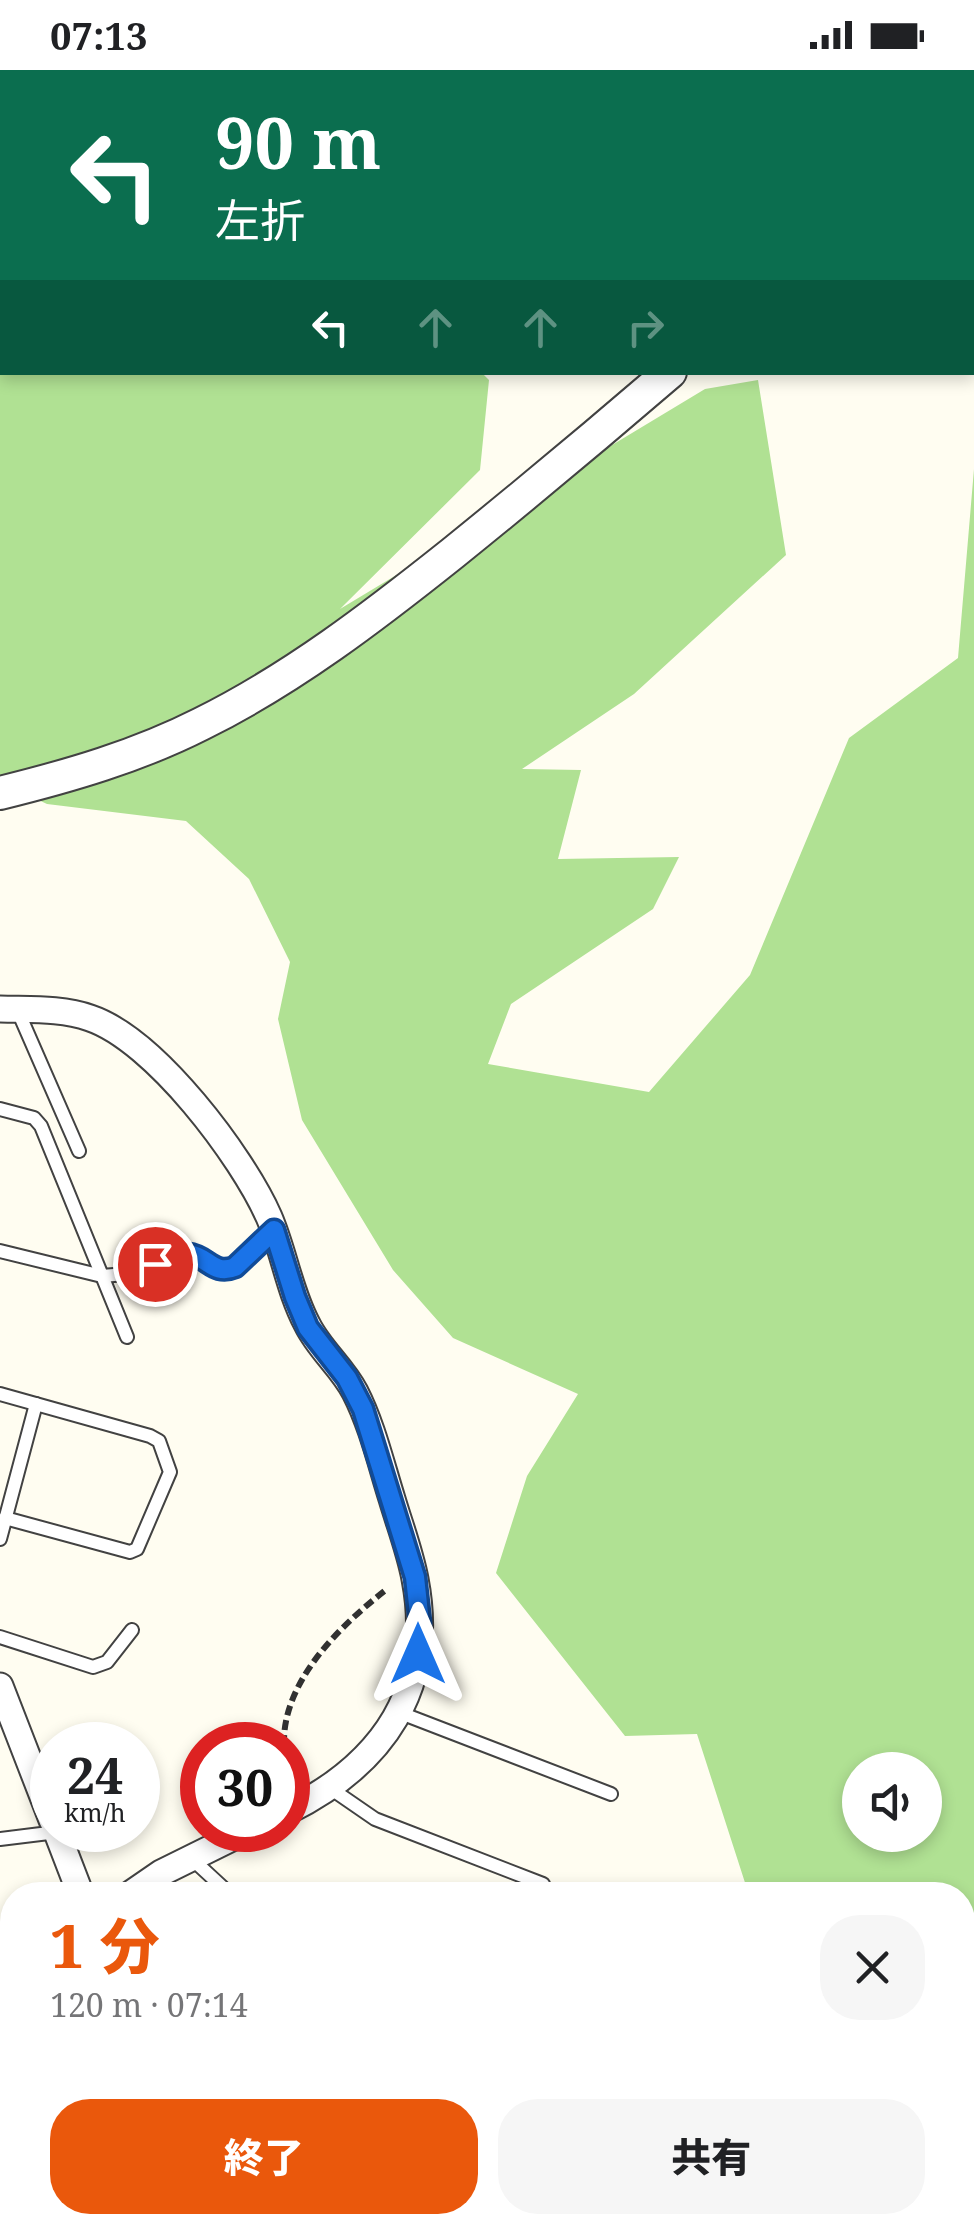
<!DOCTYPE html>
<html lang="ja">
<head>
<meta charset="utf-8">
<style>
	:root { --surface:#fff; --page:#f6f6f6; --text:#202124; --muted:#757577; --accent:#ea580c }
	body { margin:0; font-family:"Noto Serif","Noto Sans JP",serif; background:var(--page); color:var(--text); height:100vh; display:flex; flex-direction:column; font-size:38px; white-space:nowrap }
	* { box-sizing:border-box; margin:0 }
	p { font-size:32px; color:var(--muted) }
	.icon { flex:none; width:55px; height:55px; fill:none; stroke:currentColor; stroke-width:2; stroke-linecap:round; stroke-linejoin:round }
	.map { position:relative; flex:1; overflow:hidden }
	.side { position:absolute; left:0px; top:1812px; width:975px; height:352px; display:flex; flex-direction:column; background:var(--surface); border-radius:40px 40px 0 0; box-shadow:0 5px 15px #0003 }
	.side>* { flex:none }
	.hud { position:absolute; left:0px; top:0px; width:975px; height:305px; box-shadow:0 5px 15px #0003; background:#0b6e4f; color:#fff; overflow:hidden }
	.controls { position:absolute; left:842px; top:1682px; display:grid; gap:20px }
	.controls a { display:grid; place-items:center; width:100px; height:100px; border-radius:50%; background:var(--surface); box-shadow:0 5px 15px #0003; font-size:50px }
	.speed { position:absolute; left:30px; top:1652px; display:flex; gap:20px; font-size:50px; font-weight:700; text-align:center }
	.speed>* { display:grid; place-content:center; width:130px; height:130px; border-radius:50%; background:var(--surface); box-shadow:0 5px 15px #0003; line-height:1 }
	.speed small { font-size:25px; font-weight:400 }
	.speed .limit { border:15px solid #d22; background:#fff; color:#111 }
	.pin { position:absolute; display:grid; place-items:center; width:85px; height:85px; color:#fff; margin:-42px; border:5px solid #fff; border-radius:50%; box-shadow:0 2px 10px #0007 }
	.me { position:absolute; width:110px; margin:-55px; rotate:0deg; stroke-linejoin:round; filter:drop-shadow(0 0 8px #0008) }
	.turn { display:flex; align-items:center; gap:35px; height:210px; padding:0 50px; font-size:45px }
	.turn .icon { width:130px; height:130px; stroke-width:2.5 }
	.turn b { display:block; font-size:70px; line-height:85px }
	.lanes { display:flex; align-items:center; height:95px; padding:0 50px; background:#0003; justify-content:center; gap:50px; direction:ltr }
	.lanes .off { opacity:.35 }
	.round { display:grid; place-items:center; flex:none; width:105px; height:105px; border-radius:40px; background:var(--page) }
	.summary { display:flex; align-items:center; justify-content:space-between; height:170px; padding:0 50px }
	h1 { font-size:60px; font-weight:800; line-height:75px; color:var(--accent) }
	.button { display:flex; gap:20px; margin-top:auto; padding:20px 50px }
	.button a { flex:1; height:115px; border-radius:40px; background:var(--accent); color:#fff; font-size:40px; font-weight:800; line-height:115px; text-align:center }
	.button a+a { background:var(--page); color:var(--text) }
	.status { display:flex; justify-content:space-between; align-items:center; height:70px; padding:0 50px; background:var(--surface); direction:ltr }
	.status svg { height:28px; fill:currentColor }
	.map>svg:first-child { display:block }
	.forest { fill:#b0e193; fill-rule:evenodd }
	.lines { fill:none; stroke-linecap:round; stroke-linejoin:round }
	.service-casing { stroke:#424242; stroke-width:16 }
	.minor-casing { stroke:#424242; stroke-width:29 }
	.tertiary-casing { stroke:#424242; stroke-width:36 }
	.path { stroke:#313131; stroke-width:6; stroke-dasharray:10 5; stroke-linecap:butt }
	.service { stroke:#fff; stroke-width:12 }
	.minor { stroke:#fff; stroke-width:25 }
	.tertiary { stroke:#fff; stroke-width:32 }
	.route-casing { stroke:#114b97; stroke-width:25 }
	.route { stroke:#1a73e8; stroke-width:18 }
</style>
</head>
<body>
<div class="status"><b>07:13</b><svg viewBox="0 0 49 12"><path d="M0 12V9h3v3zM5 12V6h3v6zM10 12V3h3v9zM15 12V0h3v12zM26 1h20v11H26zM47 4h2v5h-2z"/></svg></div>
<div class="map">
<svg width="974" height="2164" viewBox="0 0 974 2164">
	<rect width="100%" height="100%" fill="#fffdf1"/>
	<path class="forest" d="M0,0H974L973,20L972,2H2V302L482,303L489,310L480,400L340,539L705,319L758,310L786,485L634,624L522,699L581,700L558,789L679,787L653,839L511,934L488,994L649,1022L750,905L849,668L958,588L974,399V2164H813L816,2153L962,2152V1825H749L697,1664L625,1666L496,1503L527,1406L578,1324L453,1268L393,1200L302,1050L278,949L290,892L249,809L186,751L47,734L0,712ZM860,1700H925V1765H860Z"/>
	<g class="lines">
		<g class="service-casing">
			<g id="service">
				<path d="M17,939L79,1081"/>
				<path d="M0,1039L34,1048L41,1056L127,1267"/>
				<path d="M0,1181L102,1206L126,1204L184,1183L193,1184L222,1201L235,1197L274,1160"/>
				<path d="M0,1324L150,1366L159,1371L170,1402L137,1479L130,1482L5,1448"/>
				<path d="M0,1469L36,1334"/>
				<path d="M0,1567L93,1597L107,1592L132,1560"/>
				<path d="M398,1642L611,1724"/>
				<path d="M330,1718L375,1749L543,1814"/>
				<path d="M0,1769L57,1762"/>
				<path d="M191,1788L231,1825"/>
				<path d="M0,1901L12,1900"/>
				<path d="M0,2021L12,2019"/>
				<path d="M170,2152L184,2164"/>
			</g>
		</g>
		<g class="minor-casing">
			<g id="minor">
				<path d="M0,939C30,940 62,938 90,948C155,970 242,1086 269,1147C284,1182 289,1220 307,1254C319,1279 342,1297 355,1322C372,1355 381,1394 392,1429C400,1456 410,1482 415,1509C436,1618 383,1694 288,1741"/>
				<path d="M0,1616L52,1750"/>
				<path d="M56,1760L81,1825"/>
				<path d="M129,1825L161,1803L248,1760"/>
				<path d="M0,2089L12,2073"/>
				<path d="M376,2152L388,2164"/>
				<path d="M501,2164L507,2152"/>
			</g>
		</g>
		<g class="tertiary-casing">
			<g id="tertiary">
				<path d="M972,37L974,36"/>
				<path d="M0,723C69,706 138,686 201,654C292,609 374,546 453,483C526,424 598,364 670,302"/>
			</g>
		</g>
		<g class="path">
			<path d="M284,1675C282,1611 341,1555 387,1519"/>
			<path d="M288,1691L296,1707"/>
		</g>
		<use href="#service" class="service"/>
		<use href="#minor" class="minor"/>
		<use href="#tertiary" class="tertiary"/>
	</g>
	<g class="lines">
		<g class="route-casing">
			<path id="route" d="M155,1194C165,1190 178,1183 188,1184C208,1186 213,1206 235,1197L274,1160L295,1227L308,1258L347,1308L363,1339L415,1507L420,1553L418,1584"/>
		</g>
		<use href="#route" class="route"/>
	</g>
</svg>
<div class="controls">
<a><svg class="icon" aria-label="sound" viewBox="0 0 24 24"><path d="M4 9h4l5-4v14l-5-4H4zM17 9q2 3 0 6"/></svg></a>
</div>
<div class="speed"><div>24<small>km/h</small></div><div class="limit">30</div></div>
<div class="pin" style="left:155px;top:1194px;background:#d93025"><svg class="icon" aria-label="arrive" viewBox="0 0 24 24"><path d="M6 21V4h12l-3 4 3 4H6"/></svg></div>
<svg class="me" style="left:418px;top:1584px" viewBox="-20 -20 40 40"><path d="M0-17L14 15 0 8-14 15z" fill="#1a73e8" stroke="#fff" stroke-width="4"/></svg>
<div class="hud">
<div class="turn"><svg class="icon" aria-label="left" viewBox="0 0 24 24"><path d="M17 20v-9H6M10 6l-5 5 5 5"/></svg><div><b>90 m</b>左折</div></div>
<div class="lanes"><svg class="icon" aria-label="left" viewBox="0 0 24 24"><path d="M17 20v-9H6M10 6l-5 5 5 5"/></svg><svg class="icon off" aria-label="ahead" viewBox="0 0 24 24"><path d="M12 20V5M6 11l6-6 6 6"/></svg><svg class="icon off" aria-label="ahead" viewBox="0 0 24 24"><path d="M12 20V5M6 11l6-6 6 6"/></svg><svg class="icon off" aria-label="right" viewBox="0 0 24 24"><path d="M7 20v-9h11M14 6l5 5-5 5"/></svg></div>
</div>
<section class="side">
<div class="summary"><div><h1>1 分</h1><p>120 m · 07:14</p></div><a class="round"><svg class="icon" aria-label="close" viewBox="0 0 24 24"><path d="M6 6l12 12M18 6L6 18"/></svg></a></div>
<div class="button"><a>終了</a><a>共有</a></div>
</section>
</div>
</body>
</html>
